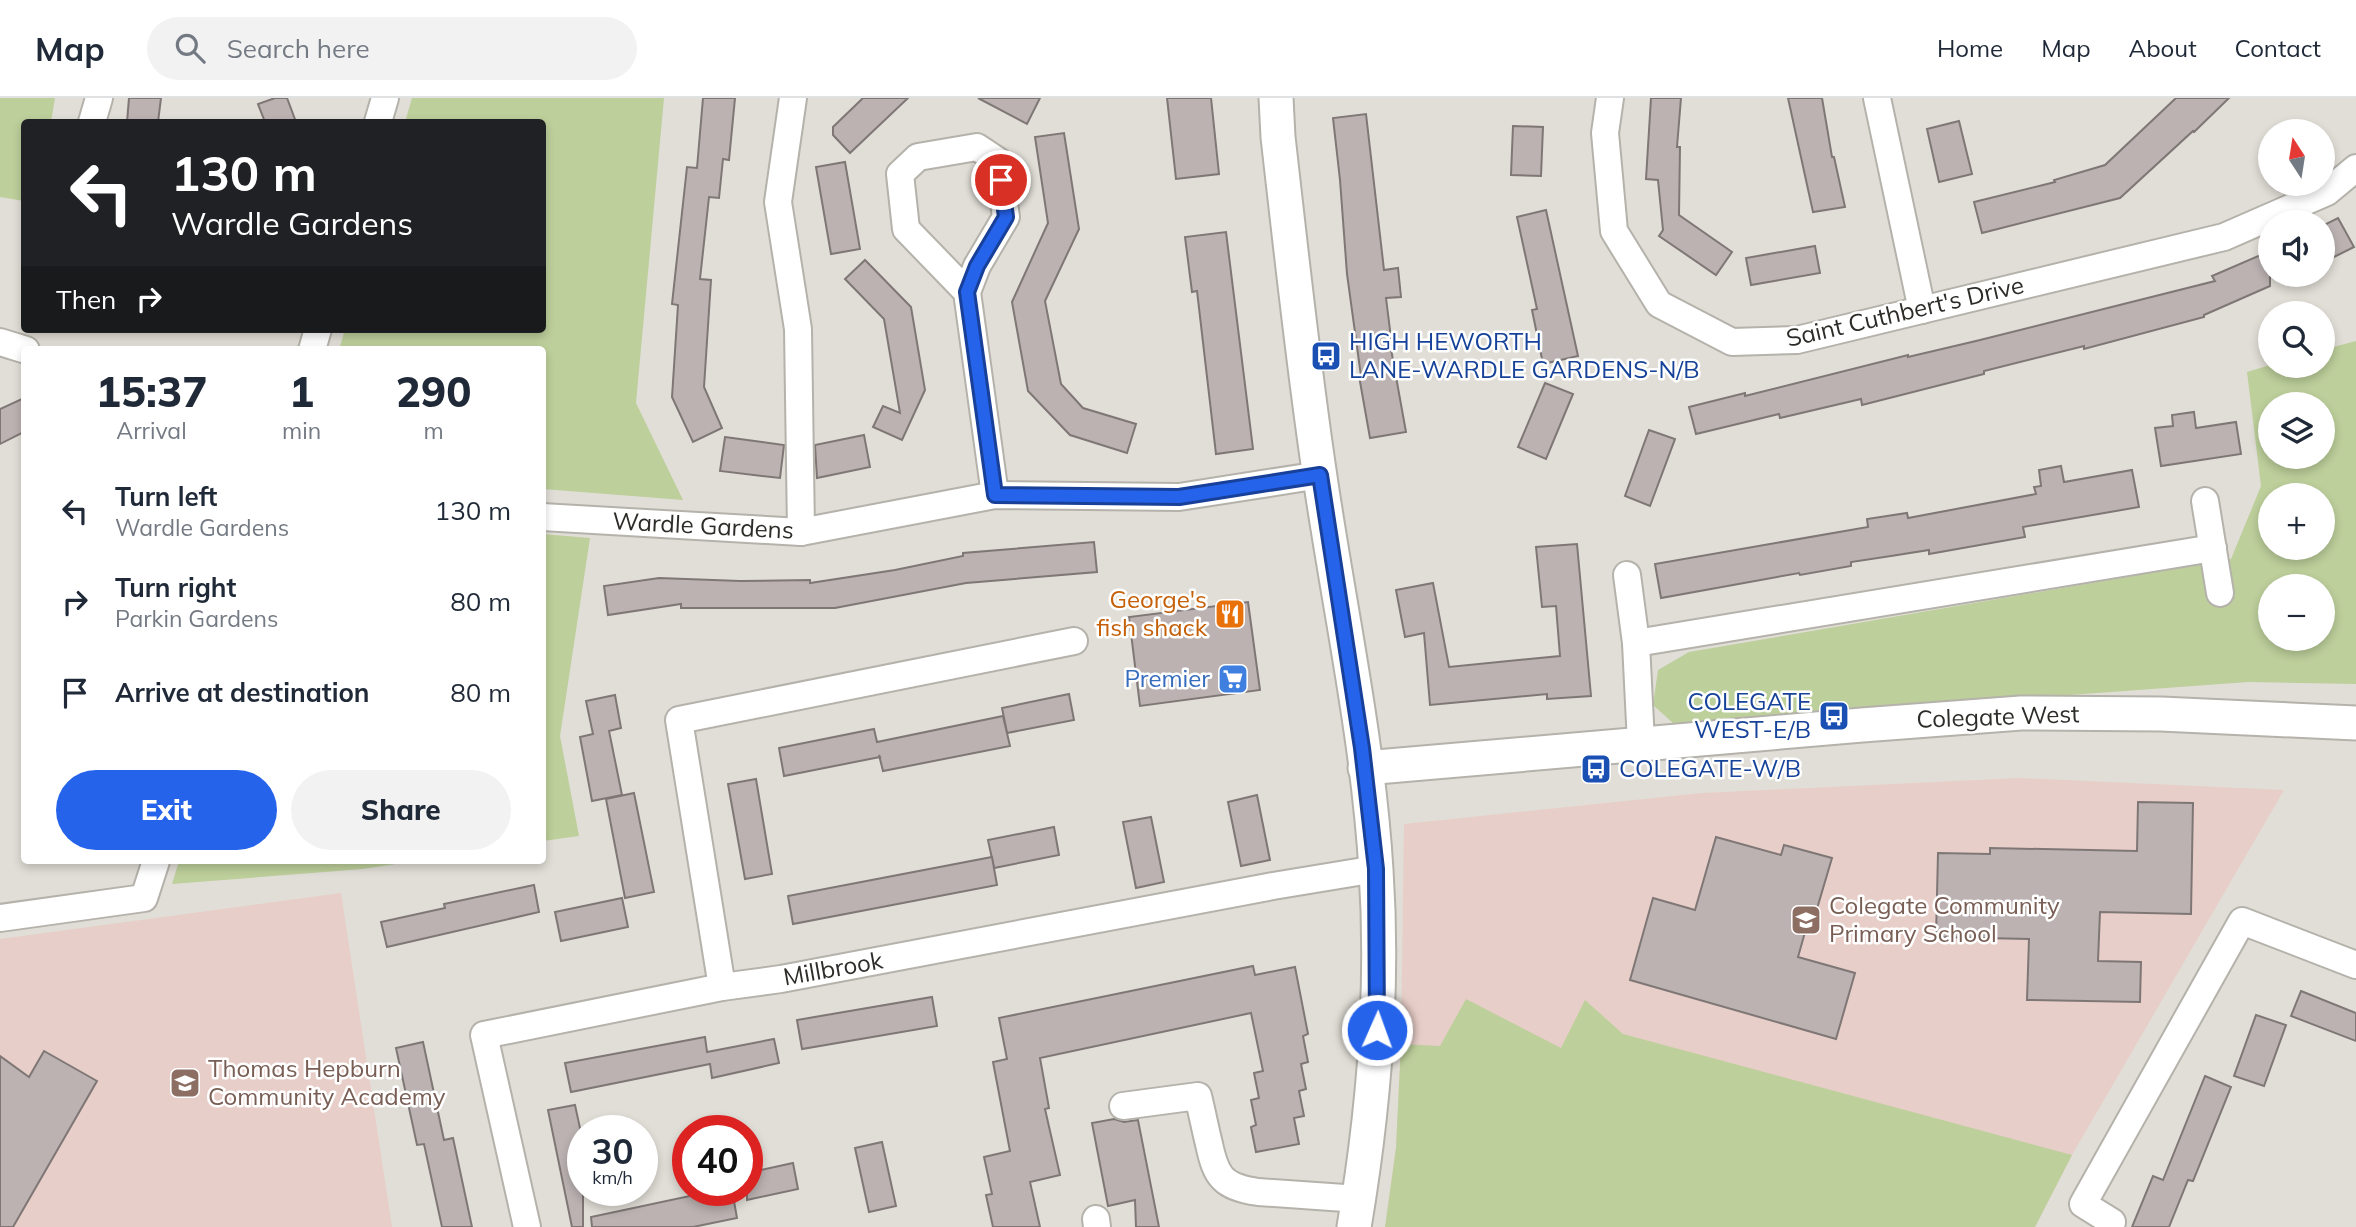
<!DOCTYPE html>
<html lang="en">
<head>
<meta charset="utf-8">
<style>
	:root { --surface:#fff; --page:#f2f2f3; --text:#1f2937; --muted:#747a83; --line:#e0e1e3; --accent:#2563eb }
	body { margin:0; font-family:Mulish,sans-serif; background:var(--page); color:var(--text); height:100vh; display:flex; flex-direction:column; font-size:26px; white-space:nowrap }
	* { box-sizing:border-box; margin:0 }
	p { font-size:23px; color:var(--muted) }
	.icon { flex:none; width:38px; height:38px; fill:none; stroke:currentColor; stroke-width:2; stroke-linecap:round; stroke-linejoin:round }
	.map { position:relative; flex:1; overflow:hidden }
	.drawer { position:absolute; left:21px; top:248px; width:525px; height:518px; display:flex; flex-direction:column; background:var(--surface); border-radius:7px; box-shadow:0 4px 10px #0003 }
	.drawer>* { flex:none }
	.hud { position:absolute; left:21px; top:21px; width:525px; height:214px; border-radius:7px; box-shadow:0 4px 10px #0003; background:#202124; color:#fff; overflow:hidden }
	.needle { width:46px; rotate:348deg }
	.controls { position:absolute; left:2258px; top:21px; display:grid; gap:14px }
	.controls a { display:grid; place-items:center; width:77px; height:77px; border-radius:50%; background:var(--surface); box-shadow:0 4px 10px #0003; font-size:35px }
	.speed { position:absolute; left:567px; top:1017px; display:flex; gap:14px; font-size:35px; font-weight:700; text-align:center }
	.speed>* { display:grid; place-content:center; width:91px; height:91px; border-radius:50%; background:var(--surface); box-shadow:0 4px 10px #0003; line-height:1 }
	.speed small { font-size:18px; font-weight:400 }
	.speed .limit { border:10px solid #d22; background:#fff; color:#111 }
	.pin { position:absolute; display:grid; place-items:center; width:60px; height:60px; color:#fff; margin:-30px; border:4px solid #fff; border-radius:50%; box-shadow:0 2px 7px #0007 }
	.me { position:absolute; width:77px; margin:-38px; rotate:2deg; stroke-linejoin:round; filter:drop-shadow(0 0 5px #0008) }
	.turn { display:flex; align-items:center; gap:24px; height:147px; padding:0 35px; font-size:32px }
	.turn .icon { width:91px; height:91px; stroke-width:2.5 }
	.turn b { display:block; font-size:49px; line-height:60px }
	.then { display:flex; align-items:center; height:66px; padding:0 35px; background:#0003; gap:14px; font-size:26px }
	.eta { display:flex; justify-content:space-evenly; align-items:center; height:119px; text-align:center }
	.eta b { font-size:42px; font-weight:800; line-height:49px }
	.button { display:flex; gap:14px; margin-top:auto; padding:14px 35px }
	.button a { flex:1; height:80px; border-radius:42px; background:var(--accent); color:#fff; font-size:28px; font-weight:800; line-height:80px; text-align:center }
	.button a+a { background:var(--page); color:var(--text) }
	ul { padding:0; list-style:none }
	li { display:flex; align-items:center; gap:21px; height:91px; padding:0 35px }
	li div { flex:1 }
	li b { display:block; font-size:26px }
	li em { font-style:normal }
	header { display:flex; align-items:center; gap:42px; box-sizing:border-box; height:98px; padding:0 35px; background:var(--surface); border-bottom:2px solid var(--line) }
	header strong { font-size:33px }
	nav { display:flex; gap:38px; margin-inline-start:auto; font-size:24px }
	.search { width:490px; height:63px; background:var(--page); display:flex; align-items:center; gap:18px; box-sizing:border-box; padding:0 24px; border-radius:38px; color:var(--muted); font-size:26px }
	.map>svg:first-child { display:block }
	.education { fill:#e8cec8 }
	.green { fill:#bdcf9b; fill-rule:evenodd }
	.building { fill:#bbb2b1; stroke:#7f7776; stroke-width:2 }
	.lines { fill:none; stroke-linecap:round; stroke-linejoin:round }
	.minor-casing { stroke:#b4b2aa; stroke-width:30 }
	.tertiary-casing { stroke:#b4b2aa; stroke-width:37 }
	.minor { stroke:#fff; stroke-width:26 }
	.tertiary { stroke:#fff; stroke-width:33 }
	.route-casing { stroke:#184099; stroke-width:18 }
	.route { stroke:#2563eb; stroke-width:12 }
	.labels { text-anchor:middle; stroke-width:5; stroke-linejoin:round; paint-order:stroke }
	.street-label { font-size:24px; fill:#2d2c29; stroke:#fff }
	.transit-label { font-size:24px; fill:#164399; stroke:#fff; text-anchor:start }
	.food-label { font-size:24px; fill:#c56008; stroke:#fff; text-anchor:end }
	.shop-label { font-size:24px; fill:#366cbe; stroke:#fff; text-anchor:end }
	.education-label { font-size:24px; fill:#785e54; stroke:#fff; text-anchor:start }
</style>
</head>
<body>
<header>
<strong>Map</strong>
<div class="search"><svg class="icon" aria-label="search" viewBox="0 0 24 24"><circle cx="10" cy="10" r="6"/><path d="M15 15l6 6"/></svg>Search here</div>
<nav><a>Home</a><a>Map</a><a>About</a><a>Contact</a></nav>
</header>
<div class="map">
<svg width="2356" height="1129" viewBox="0 0 2356 1129">
	<rect width="100%" height="100%" fill="#e1ded7"/>
	<g class="education">
		<path d="M2019,680L2284,692L2072,1057L2035,1129H1385L1396,1050L1401,946L1404,726L1702,695Z"/>
		<path d="M341,795L392,1129H0V841Z"/>
	</g>
	<g class="green">
		<path d="M0,0H55L51,24H24V103L0,99Z"/>
		<path d="M412,0H664L636,305L683,402L543,391L542,252H339L345,231H542V24H405Z"/>
		<path d="M2356,243V586L2248,584L1674,626L1653,607L1658,572L1689,554L2231,461L2261,388L2247,274L2270,267L2322,268V252ZM2270,306H2322V359H2270ZM2270,397H2322V450H2270ZM2270,488H2322V541H2270Z"/>
		<path d="M543,436L590,440L560,638L579,738L543,743Z"/>
		<path d="M179,763H415L363,771L172,786Z"/>
		<path d="M1466,901L1561,950L1585,902L1623,936L2072,1057L2035,1129H1385L1396,1050L1401,946L1440,948Z"/>
	</g>
	<g class="building">
		<path d="M129,0H161L158,24H127Z"/>
		<path d="M275,0H287L296,24H265L258,6Z"/>
		<path d="M703,0H735L729,62L723,61L719,100L709,99L700,181L711,182L704,289L722,330L693,344L672,299L678,207L672,206L687,69L697,70Z"/>
		<path d="M863,0H908L850,55L833,37V29Z"/>
		<path d="M978,0H1040L1027,26Z"/>
		<path d="M1167,0H1211L1219,76L1176,81Z"/>
		<path d="M1651,0H1681L1677,49H1680L1679,117L1732,154L1716,177L1659,138L1663,132L1658,82L1646,81Z"/>
		<path d="M1788,0H1822L1832,59H1834L1845,109L1813,114Z"/>
		<path d="M2176,0H2229L2194,34L2193,33L2120,100L1982,135L1974,104L2055,84L2054,82L2105,67Z"/>
		<path d="M1366,16L1384,172L1398,170L1401,199L1386,200L1391,240H1389L1406,334L1370,340L1359,278H1361L1347,176L1340,82L1333,20Z"/>
		<path d="M1959,23L1972,76L1939,84L1927,31Z"/>
		<path d="M1513,28L1543,29L1541,78L1511,77Z"/>
		<path d="M1064,35L1079,131L1045,203L1061,286L1083,310L1136,326L1127,355L1070,337L1028,293L1012,204L1048,125L1035,39Z"/>
		<path d="M845,64L860,151L831,156L816,69Z"/>
		<path d="M1546,112L1578,258L1543,266L1532,212L1537,211L1517,119Z"/>
		<path d="M2338,120L2354,149L2322,165V128Z"/>
		<path d="M1226,134L1253,351L1216,356L1197,193L1192,194L1185,139Z"/>
		<path d="M1815,148L1820,175L1751,187L1746,160Z"/>
		<path d="M2270,153V188L2204,217V219L2084,251V248L1984,273V276L1862,307L1861,301L1780,320L1779,316L1696,336L1689,309L1745,295V298L1908,257V259L1976,243L2215,183L2212,178Z"/>
		<path d="M865,162L911,209L925,292L902,342L873,329L883,308L900,315L884,221L845,181Z"/>
		<path d="M1545,285L1573,296L1546,361L1518,349Z"/>
		<path d="M24,300V334L0,346V311Z"/>
		<path d="M2194,314L2196,330L2236,324L2241,356L2161,368L2155,330L2173,328L2172,317Z"/>
		<path d="M1649,332L1675,341L1650,408L1625,398Z"/>
		<path d="M864,337L870,369L817,380L815,347Z"/>
		<path d="M725,339L784,347L780,380L720,373Z"/>
		<path d="M2061,368L2064,384L2132,372L2139,409L2023,429L2025,439L1929,456V452L1891,458L1851,464V468L1800,477L1799,475L1661,500L1655,466L1868,429L1867,421L1907,415L1908,420L2036,396L2034,389L2041,388L2039,372Z"/>
		<path d="M1094,444L1097,474L966,485L835,510H681V506L608,517L604,488L659,480L740,483L810,482V485L895,472L963,458V455Z"/>
		<path d="M1577,446L1591,598L1547,601V596L1430,607L1424,535L1405,539L1396,492L1433,485L1449,569L1560,558L1556,508L1542,509L1536,449Z"/>
		<path d="M1248,504L1260,592L1140,608L1129,519Z"/>
		<path d="M1069,596L1074,622L1007,635L1002,610Z"/>
		<path d="M615,597L621,630L609,633L622,697L592,703L580,639L593,636L586,603Z"/>
		<path d="M1003,618L1010,648L883,673L879,657L880,659L784,678L779,650L874,631L877,644Z"/>
		<path d="M756,681L772,776L745,781L728,686Z"/>
		<path d="M634,695L654,794L625,800L606,701Z"/>
		<path d="M1257,697L1270,762L1241,768L1228,704Z"/>
		<path d="M2138,704L2193,705L2191,816L2100,814L2098,863L2141,864L2140,904L2027,902L2029,841L1936,839L1938,755L1990,756V750L2137,753Z"/>
		<path d="M1151,719L1164,784L1136,790L1123,724Z"/>
		<path d="M1054,729L1059,757L994,770L988,742Z"/>
		<path d="M1716,739L1781,757L1784,747L1832,760L1816,814L1811,813L1798,859L1855,875L1836,941L1630,882L1653,800L1695,812Z"/>
		<path d="M992,759L997,787L793,826L788,798Z"/>
		<path d="M534,787L539,814L387,849L381,824L445,810L444,806Z"/>
		<path d="M622,800L628,829L561,843L555,814Z"/>
		<path d="M1253,868L1255,877L1295,869L1308,936L1303,938L1308,964L1301,966L1306,991L1299,993L1304,1018L1294,1020L1299,1046L1256,1054L1251,1029L1256,1027L1251,1002L1259,1000L1254,975L1263,973L1251,915L1040,960L1049,1010L1045,1011L1060,1077L1030,1084L1040,1129H993L986,1097L992,1096L984,1059L1010,1053L993,964L1007,961L999,920Z"/>
		<path d="M2301,893L2356,915V943L2291,918Z"/>
		<path d="M932,899L937,928L802,951L797,922Z"/>
		<path d="M2256,917L2286,927L2264,988L2234,978Z"/>
		<path d="M705,939L707,954L774,941L779,965L712,980L710,966L571,994L565,965Z"/>
		<path d="M423,944L444,1042L453,1040L472,1129H442L424,1046L417,1047L396,950Z"/>
		<path d="M44,953L97,983L13,1129H0V958L29,979Z"/>
		<path d="M2205,978L2231,989L2193,1083L2188,1082L2169,1129H2132L2153,1078L2163,1082Z"/>
		<path d="M575,1007L583,1044V1129H572L548,1012Z"/>
		<path d="M1114,1021L1124,1024L1138,1022L1159,1129H1136L1135,1102L1108,1108L1092,1025Z"/>
		<path d="M882,1044L896,1108L869,1114L855,1050Z"/>
		<path d="M793,1065L798,1091L747,1102V1075Z"/>
		<path d="M718,1092H732L737,1120L693,1129H592L591,1119Z"/>
	</g>
	<g class="lines">
		<g class="minor-casing">
			<g id="minor">
				<path d="M793,0L778,104L798,231L801,434"/>
				<path d="M1610,0L1605,35L1614,133L1659,206L1732,244L1797,242L2224,139L2327,94L2356,70"/>
				<path d="M1877,0L1922,212"/>
				<path d="M92,24L99,0"/>
				<path d="M378,24L385,0"/>
				<path d="M967,194L906,131L900,76L918,59L977,49L998,63L1006,119L977,168L967,194L995,397"/>
				<path d="M0,244L26,252"/>
				<path d="M312,252L318,231"/>
				<path d="M2205,403L2220,495"/>
				<path d="M542,419L801,434L995,397L1179,399L1320,377"/>
				<path d="M1627,477L1636,545L1641,645"/>
				<path d="M1636,545L2213,450"/>
				<path d="M0,820L144,800L156,763"/>
				<path d="M722,889L679,622L1074,543"/>
				<path d="M1123,1008L1198,998C1202,1014 1205,1030 1209,1046C1216,1079 1223,1089 1258,1094L1359,1101"/>
				<path d="M1096,1121L1097,1129"/>
				<path d="M2112,1124L2083,1106L2242,823L2356,867"/>
				<path d="M527,1129L484,937L722,889L781,881L1273,788L1376,771"/>
			</g>
		</g>
		<g class="tertiary-casing">
			<g id="tertiary">
				<path d="M1276,0L1278,39C1291,152 1303,266 1320,379C1339,509 1368,640 1376,772C1384,891 1374,1011 1354,1129"/>
				<path d="M1365,670L1862,627L2021,615L2161,616L2356,625"/>
			</g>
		</g>
		<use href="#minor" class="minor"/>
		<use href="#tertiary" class="tertiary"/>
	</g>
	<g class="lines">
		<g class="route-casing">
			<path id="route" d="M1001,82L1006,119L977,168L967,194L995,397L1179,399L1320,377L1362,650L1376,771L1377,932"/>
		</g>
		<use href="#route" class="route"/>
	</g>
	<defs>
		<g id="bus-square" transform="scale(1.575)"><rect x="-9" y="-9" width="18" height="18" rx="4" fill="#1a4fb4" stroke="#fff"/><path d="M-5-6H5V4H4V6H2V4H-2V6H-4V4H-5ZM-3.5-4V0h7V-4ZM-3.5 1.2v1.5H-2V1.2ZM2 1.2v1.5H3.5V1.2Z" fill="#fff"/></g>
		<g id="restaurant-square" transform="scale(1.575)"><rect x="-9" y="-9" width="18" height="18" rx="4" fill="#e8710a" stroke="#fff"/><path d="M-5-6h1v4h1v-4h1v4h1v-4h1v5L-1.5 .5V6h-2V.5L-5-1ZM5-6V6H3V1.5H1.5Q1.5-4 5-6Z" fill="#fff"/></g>
		<g id="supermarket-square" transform="scale(1.575)"><rect x="-9" y="-9" width="18" height="18" rx="4" fill="#3f7fe0" stroke="#fff"/><path d="M-6-5.5h2.5l.6 2H6L4.5 2H-2.5L-4.4-4H-6ZM-1.5 3.2a1.3 1.3 0 1 0 .1 0ZM3 3.2a1.3 1.3 0 1 0 .1 0Z" fill="#fff"/></g>
		<g id="school-square" transform="scale(1.575)"><rect x="-9" y="-9" width="18" height="18" rx="4" fill="#8d6e63" stroke="#fff"/><path d="M0-5L7-2L0 1L-7-2ZM-4 1L0 2.5L4 1V4Q0 6-4 4Z" fill="#fff"/></g>
	</defs>
	<g fill-rule="evenodd">
		<use href="#bus-square" x="1326" y="258"/>
		<use href="#restaurant-square" x="1230" y="516"/>
		<use href="#supermarket-square" x="1233" y="581"/>
		<use href="#bus-square" x="1834" y="618"/>
		<use href="#bus-square" x="1596" y="671"/>
		<use href="#school-square" x="1806" y="822"/>
		<use href="#school-square" x="185" y="985"/>
	</g>
	<g class="labels">
		<g class="street-label">
			<text transform="translate(1905 214) rotate(-13)" y="8">Saint Cuthbert's Drive</text>
			<text transform="translate(703 428) rotate(3)" y="8">Wardle Gardens</text>
			<text transform="translate(1998 619) rotate(-2)" y="8">Colegate West</text>
			<text transform="translate(833 871) rotate(-10)" y="8">Millbrook</text>
		</g>
		<g class="transit-label">
			<text x="1349" y="252">HIGH HEWORTH<tspan x="1349" dy="28">LANE-WARDLE GARDENS-N/B</tspan></text>
			<text x="1811" y="612" text-anchor="end">COLEGATE<tspan x="1811" dy="28">WEST-E/B</tspan></text>
			<text x="1619" y="679">COLEGATE-W/B</text>
		</g>
		<g class="food-label">
			<text x="1207" y="510">George's<tspan x="1207" dy="28">fish shack</tspan></text>
		</g>
		<g class="shop-label">
			<text x="1210" y="589">Premier</text>
		</g>
		<g class="education-label">
			<text x="1829" y="816">Colegate Community<tspan x="1829" dy="28">Primary School</tspan></text>
			<text x="208" y="979">Thomas Hepburn<tspan x="208" dy="28">Community Academy</tspan></text>
		</g>
	</g>
</svg>
<div class="controls">
<a><svg class="needle" viewBox="-14 -14 28 28"><path d="M0-13l5 13h-10z" fill="#e53935"/><path d="M0 13l5-13h-10z" fill="#747a83"/></svg></a>
<a><svg class="icon" aria-label="sound" viewBox="0 0 24 24"><path d="M4 9h4l5-4v14l-5-4H4zM17 9q2 3 0 6"/></svg></a>
<a><svg class="icon" aria-label="search" viewBox="0 0 24 24"><circle cx="10" cy="10" r="6"/><path d="M15 15l6 6"/></svg></a>
<a><svg class="icon" aria-label="layers" viewBox="0 0 24 24"><path d="M12 4l9 5-9 5-9-5zM3 14l9 5 9-5"/></svg></a>
<a>+</a>
<a>−</a>
</div>
<div class="speed"><div>30<small>km/h</small></div><div class="limit">40</div></div>
<div class="pin" style="left:1001px;top:82px;background:#d93025"><svg class="icon" aria-label="arrive" viewBox="0 0 24 24"><path d="M6 21V4h12l-3 4 3 4H6"/></svg></div>
<svg class="me" style="left:1377px;top:932px" viewBox="-20 -20 40 40"><circle r="17" fill="#2563eb" stroke="#fff" stroke-width="3"/><path d="M0-11L8 9 0 5-8 9z" fill="#fff"/></svg>
<div class="hud">
<div class="turn"><svg class="icon" aria-label="left" viewBox="0 0 24 24"><path d="M17 20v-9H6M10 6l-5 5 5 5"/></svg><div><b>130 m</b>Wardle Gardens</div></div>
<div class="then">Then<svg class="icon" aria-label="right" viewBox="0 0 24 24"><path d="M7 20v-9h11M14 6l5 5-5 5"/></svg></div>
</div>
<section class="drawer">
<div class="eta">
<div><b>15:37</b><p>Arrival</p></div>
<div><b>1</b><p>min</p></div>
<div><b>290</b><p>m</p></div>
</div>
<ul>
<li><svg class="icon" aria-label="left" viewBox="0 0 24 24"><path d="M17 20v-9H6M10 6l-5 5 5 5"/></svg><div><b>Turn left</b><p>Wardle Gardens</p></div><em>130 m</em></li>
<li><svg class="icon" aria-label="right" viewBox="0 0 24 24"><path d="M7 20v-9h11M14 6l5 5-5 5"/></svg><div><b>Turn right</b><p>Parkin Gardens</p></div><em>80 m</em></li>
<li><svg class="icon" aria-label="arrive" viewBox="0 0 24 24"><path d="M6 21V4h12l-3 4 3 4H6"/></svg><div><b>Arrive at destination</b></div><em>80 m</em></li>
</ul>
<div class="button"><a>Exit</a><a>Share</a></div>
</section>
</div>
</body>
</html>
